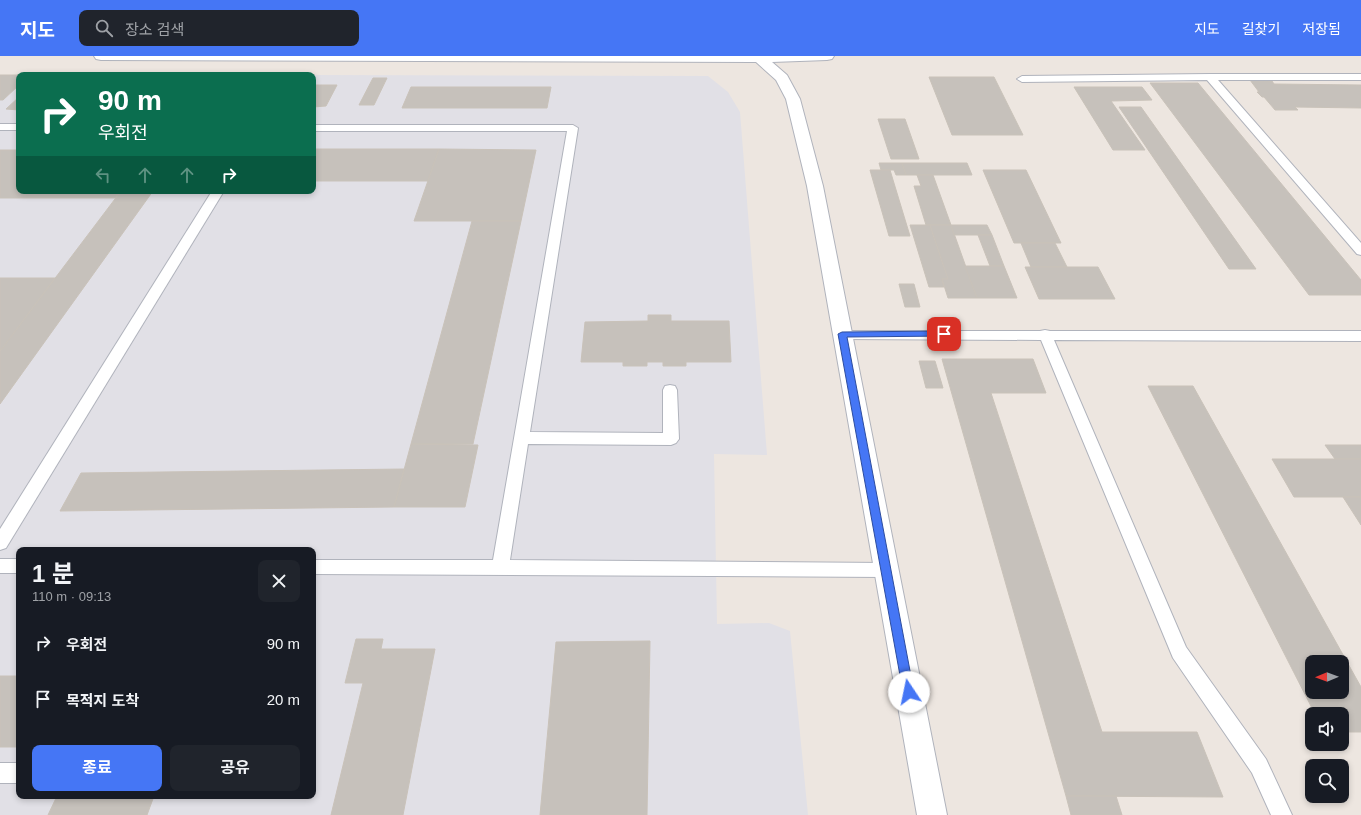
<!DOCTYPE html>
<html lang="ko">
<head>
<meta charset="utf-8">
<style>
	:root { --surface:#171b24; --page:#20242c; --text:#f1f3f6; --muted:#9ea1a6; --accent:#4576f5 }
	body { margin:0; font-family:Arial,"Noto Sans KR",sans-serif; background:var(--page); color:var(--text); height:100vh; display:flex; flex-direction:column; font-size:15px; white-space:nowrap }
	* { box-sizing:border-box; margin:0 }
	p { font-size:13px; color:var(--muted) }
	.icon { flex:none; width:22px; height:22px; fill:none; stroke:currentColor; stroke-width:2; stroke-linecap:round; stroke-linejoin:round }
	.map { position:relative; flex:1; overflow:hidden }
	.panel { position:absolute; left:16px; top:491px; width:300px; height:252px; display:flex; flex-direction:column; background:var(--surface); border-radius:8px; box-shadow:0 2px 6px #0003 }
	.panel>* { flex:none }
	.banner { position:absolute; left:16px; top:16px; width:300px; height:122px; border-radius:8px; box-shadow:0 2px 6px #0003; background:#0b6e4f; color:#fff; overflow:hidden }
	.needle { width:26px; rotate:269deg }
	.fabs { position:absolute; left:1305px; top:599px; display:grid; gap:8px }
	.fabs a { display:grid; place-items:center; width:44px; height:44px; border-radius:8px; background:var(--surface); box-shadow:0 2px 6px #0003; font-size:20px }
	.pin { position:absolute; display:grid; place-items:center; width:34px; height:34px; color:#fff; margin:-17px; border-radius:8px; box-shadow:0 2px 6px #0006 }
	.me { position:absolute; width:44px; margin:-22px; rotate:349deg; stroke-linejoin:round; filter:drop-shadow(0 0 3px #0008) }
	.turn { display:flex; align-items:center; gap:14px; height:84px; padding:0 16px; font-size:18px }
	.turn .icon { width:52px; height:52px; stroke-width:2.5 }
	.turn b { display:block; font-size:28px; line-height:34px }
	.lanes { display:flex; align-items:center; height:38px; padding:0 16px; background:#0003; justify-content:center; gap:20px; direction:ltr }
	.lanes .off { opacity:.35 }
	.round { display:grid; place-items:center; flex:none; width:42px; height:42px; border-radius:8px; background:var(--page) }
	.overview { display:flex; align-items:center; justify-content:space-between; height:68px; padding:0 16px }
	h1 { font-size:24px; font-weight:700; line-height:30px }
	.primary-button { display:flex; gap:8px; margin-top:auto; padding:8px 16px }
	.primary-button a { flex:1; height:46px; border-radius:8px; background:var(--accent); color:#fff; font-size:16px; font-weight:700; line-height:46px; text-align:center }
	.primary-button a+a { background:var(--page); color:var(--text) }
	ul { padding:0; list-style:none }
	li { display:flex; align-items:center; gap:12px; height:56px; padding:0 16px }
	li div { flex:1 }
	li b { display:block; font-size:15px }
	li em { font-style:normal }
	header { display:flex; align-items:center; gap:24px; box-sizing:border-box; height:56px; padding:0 20px; background:var(--accent); color:#fff }
	header strong { font-size:19px }
	nav { display:flex; gap:22px; margin-inline-start:auto; font-size:14px }
	.search { width:280px; height:36px; background:var(--page); display:flex; align-items:center; gap:10px; box-sizing:border-box; padding:0 14px; border-radius:8px; color:var(--muted); font-size:15px }
	.map>svg:first-child { display:block }
	.industrial { fill:#e1e0e6; fill-rule:evenodd }
	.building { fill:#c6c1bb; stroke:#c9c2b9; fill-rule:evenodd }
	.lines { fill:none; stroke-linecap:round; stroke-linejoin:round }
	.lane-casing { stroke:#b0b3bc; stroke-width:2 }
	.secondary-casing { stroke:#b0b3bc; stroke-width:2 }
	.lane { fill:#fff; fill-rule:evenodd }
	.secondary { fill:#fff; fill-rule:evenodd }
	.route { fill:#4576f5; stroke:#2d4d9f }
</style>
</head>
<body>
<header>
<strong>지도</strong>
<div class="search"><svg class="icon" aria-label="search" viewBox="0 0 24 24"><circle cx="10" cy="10" r="6"/><path d="M15 15l6 6"/></svg>장소 검색</div>
<nav><a>지도</a><a>길찾기</a><a>저장됨</a></nav>
</header>
<div class="map">
<svg width="1361" height="759" viewBox="0 0 1361 759">
	<rect width="100%" height="100%" fill="#ede6e0"/>
	<path class="industrial" d="M0,19H141H19V135H313V19L708,20L728,36L740,56L767,399L714,398L717,568L769,567L790,575L808,759H0ZM19,494H313V740H19Z"/>
	<g class="building">
		<path d="M0,19H19V29L3,44H0Z"/>
		<path d="M929,21H994L1023,79H952Z"/>
		<path d="M373,22H387L374,49H359Z"/>
		<path d="M1250,24L1272,25L1274,28L1361,29V52L1295,51L1298,54H1275L1264,41H1262L1257,36H1259Z"/>
		<path d="M1150,27H1198L1361,224V239H1309Z"/>
		<path d="M316,29H337L326,50L313,51V34Z"/>
		<path d="M411,31H551L547,52H402Z"/>
		<path d="M1074,31H1142L1152,44L1111,45L1145,94H1113Z"/>
		<path d="M19,41V54L6,53Z"/>
		<path d="M1119,51H1141L1256,213H1229Z"/>
		<path d="M878,63H905L919,103H891Z"/>
		<path d="M313,93H439L428,125H313Z"/>
		<path d="M439,93L536,94L521,165H414Z"/>
		<path d="M0,94H19V135H121L115,142H0Z"/>
		<path d="M879,107H902L906,119H896L894,114H881Z"/>
		<path d="M902,107H967L972,119H906Z"/>
		<path d="M870,114H890L910,180H889Z"/>
		<path d="M983,114H1026L1061,187H1014Z"/>
		<path d="M917,119H933L951,169H926L914,130H921Z"/>
		<path d="M121,135H153L0,348V295Z"/>
		<path d="M472,165H521L473,388H411Z"/>
		<path d="M910,169H930L948,223H942L944,231H929Z"/>
		<path d="M930,169H951L977,242H948L942,223H948Z"/>
		<path d="M951,169H987L992,179H954Z"/>
		<path d="M978,179H992L1004,210H990Z"/>
		<path d="M1021,187H1055L1067,211H1031Z"/>
		<path d="M965,210H1004L1017,242H977Z"/>
		<path d="M1025,211H1098L1115,243H1039Z"/>
		<path d="M0,222H55L1,294H0Z"/>
		<path d="M899,228H914L920,251H905Z"/>
		<path d="M648,259H671V265H729L731,306H686V310H663V306H647V310H623V306H581L585,266L648,265Z"/>
		<path d="M942,303H1033L1046,337H991L1102,676H1197L1223,741L1066,740Z"/>
		<path d="M919,305H935L943,332H926Z"/>
		<path d="M1148,330H1193L1361,631V676H1342V658H1315ZM1312,606H1342V636H1312Z"/>
		<path d="M411,388L478,389L465,451H394Z"/>
		<path d="M1325,389H1361V403H1335Z"/>
		<path d="M1272,403H1361V441H1294Z"/>
		<path d="M404,413L394,451L60,455L81,417Z"/>
		<path d="M1343,441H1361V469Z"/>
		<path d="M356,583H383L381,593H435L403,759H331L363,627H345Z"/>
		<path d="M650,585L647,759H540L556,586Z"/>
		<rect x="0" y="620" width="19" height="71"/>
		<path d="M57,740H154L147,759H48Z"/>
		<path d="M1066,740H1116L1122,759H1071Z"/>
	</g>
	<g class="lines">
		<g class="lane-casing">
			<g id="lane">
				<path d="M1210,18H1361V24H1218L1361,187V199L1357,198L1207,24L1022,26L1017,23L1022,20Z"/>
				<rect x="0" y="68" width="19" height="6"/>
				<path d="M313,69H573L578,72L530,376L663,377V334L665,330L670,329L675,330L677,334L679,383L676,387L671,389L528,388L510,504L886,507L892,509L895,514L892,519L886,521L313,518V504H493L567,75H313Z"/>
				<path d="M212,135H224L6,492L0,494V473Z"/>
				<path d="M1045,274L1050,275H1361V285L1054,284L1186,591L1266,703L1292,759H1271L1252,717L1173,602L1041,284L842,283L837,282L835,279L837,276L842,275H1040Z"/>
				<rect x="0" y="503" width="19" height="14"/>
				<rect x="0" y="707" width="19" height="20"/>
			</g>
		</g>
		<g class="secondary-casing">
			<path id="secondary" d="M94,0H834L832,3L827,4L772,6L787,19L800,43L823,130L947,759H917L807,130L786,43L776,24L756,6L101,4L96,3Z"/>
		</g>
		<use href="#lane" class="lane"/>
		<use href="#secondary" class="secondary"/>
	</g>
	<path class="route" d="M944,275L947,276V280L847,281L914,636L913,640L909,642L905,640L903,636L838,278L842,276Z"/>
</svg>
<div class="fabs">
<a><svg class="needle" viewBox="-14 -14 28 28"><path d="M0-13l5 13h-10z" fill="#e53935"/><path d="M0 13l5-13h-10z" fill="#9ea1a6"/></svg></a>
<a><svg class="icon" aria-label="sound" viewBox="0 0 24 24"><path d="M4 9h4l5-4v14l-5-4H4zM17 9q2 3 0 6"/></svg></a>
<a><svg class="icon" aria-label="search" viewBox="0 0 24 24"><circle cx="10" cy="10" r="6"/><path d="M15 15l6 6"/></svg></a>
</div>
<div class="pin" style="left:944px;top:278px;background:#d93025"><svg class="icon" aria-label="arrive" viewBox="0 0 24 24"><path d="M6 21V4h12l-3 4 3 4H6"/></svg></div>
<svg class="me" style="left:909px;top:636px" viewBox="-20 -20 40 40"><circle r="19" fill="#fff"/><path d="M0-13L10 11 0 6-10 11z" fill="#4576f5"/></svg>
<div class="banner">
<div class="turn"><svg class="icon" aria-label="right" viewBox="0 0 24 24"><path d="M7 20v-9h11M14 6l5 5-5 5"/></svg><div><b>90 m</b>우회전</div></div>
<div class="lanes"><svg class="icon off" aria-label="left" viewBox="0 0 24 24"><path d="M17 20v-9H6M10 6l-5 5 5 5"/></svg><svg class="icon off" aria-label="ahead" viewBox="0 0 24 24"><path d="M12 20V5M6 11l6-6 6 6"/></svg><svg class="icon off" aria-label="ahead" viewBox="0 0 24 24"><path d="M12 20V5M6 11l6-6 6 6"/></svg><svg class="icon" aria-label="right" viewBox="0 0 24 24"><path d="M7 20v-9h11M14 6l5 5-5 5"/></svg></div>
</div>
<section class="panel">
<div class="overview"><div><h1>1 분</h1><p>110 m · 09:13</p></div><a class="round"><svg class="icon" aria-label="close" viewBox="0 0 24 24"><path d="M6 6l12 12M18 6L6 18"/></svg></a></div>
<ul>
<li><svg class="icon" aria-label="right" viewBox="0 0 24 24"><path d="M7 20v-9h11M14 6l5 5-5 5"/></svg><div><b>우회전</b></div><em>90 m</em></li>
<li><svg class="icon" aria-label="arrive" viewBox="0 0 24 24"><path d="M6 21V4h12l-3 4 3 4H6"/></svg><div><b>목적지 도착</b></div><em>20 m</em></li>
</ul>
<div class="primary-button"><a>종료</a><a>공유</a></div>
</section>
</div>
</body>
</html>
